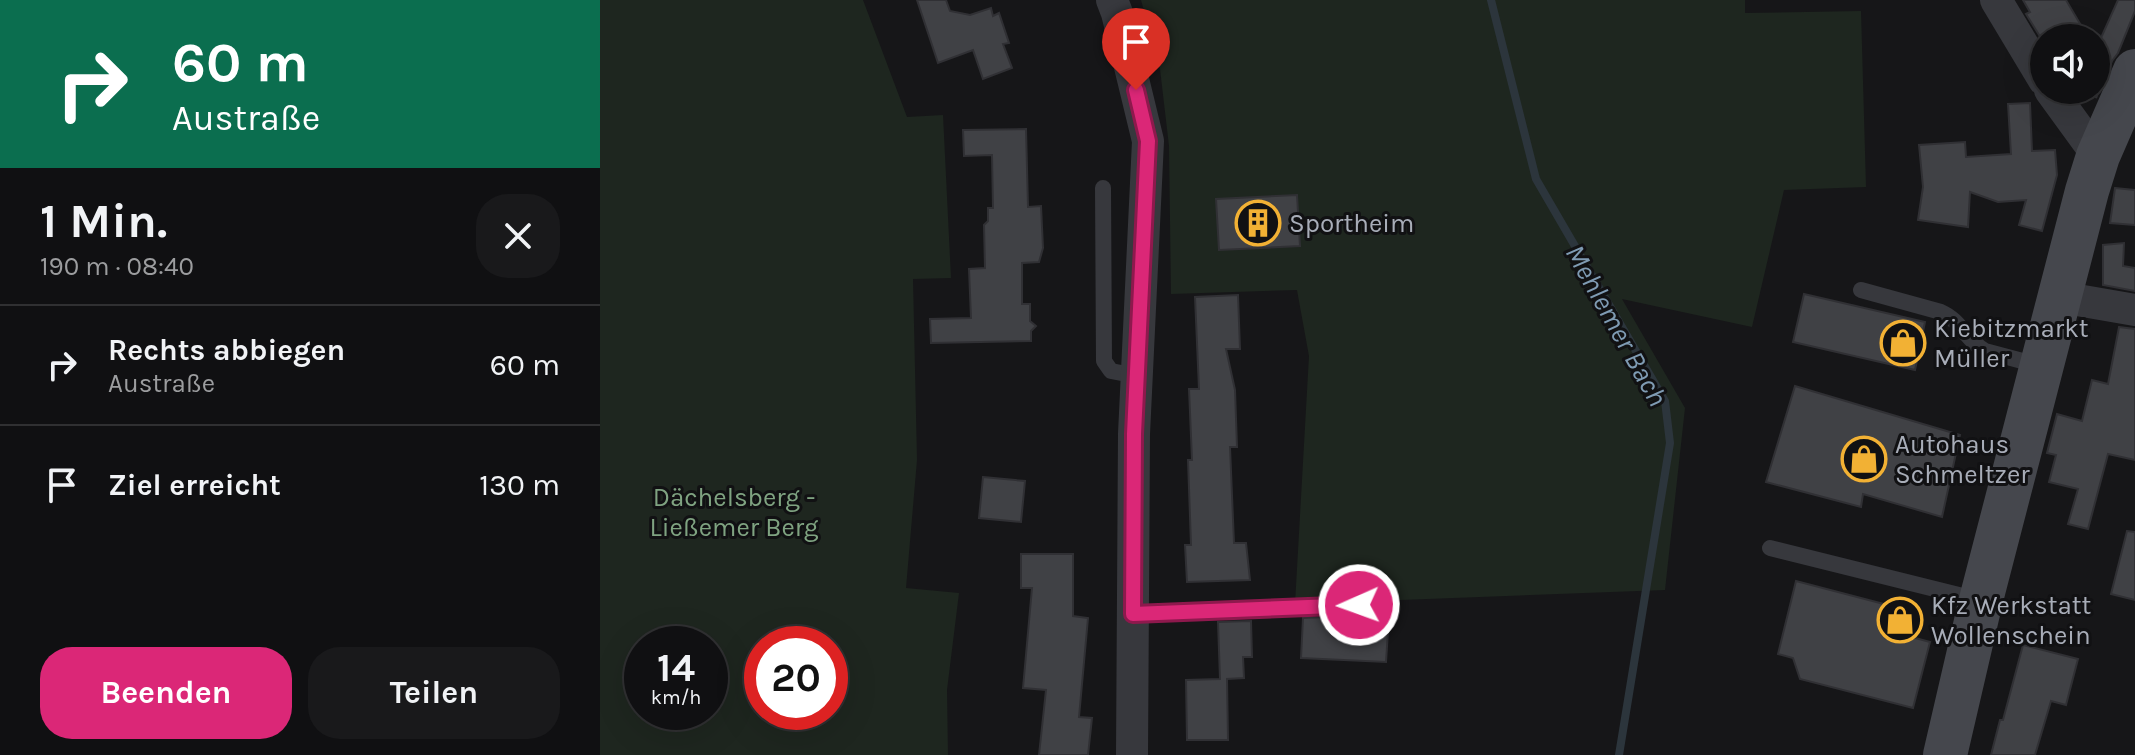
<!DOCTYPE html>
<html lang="de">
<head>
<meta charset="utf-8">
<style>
	:root { --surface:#101012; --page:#19191b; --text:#f1f3f6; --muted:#9c9d9f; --line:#303032; --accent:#db2777 }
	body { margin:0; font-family:Karla,sans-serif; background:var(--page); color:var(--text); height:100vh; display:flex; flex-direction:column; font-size:30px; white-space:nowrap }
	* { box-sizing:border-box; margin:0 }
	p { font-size:26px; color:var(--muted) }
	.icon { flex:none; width:44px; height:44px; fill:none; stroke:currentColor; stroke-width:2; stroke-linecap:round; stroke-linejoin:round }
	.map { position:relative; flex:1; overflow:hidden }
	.panel { display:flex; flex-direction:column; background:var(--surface); width:600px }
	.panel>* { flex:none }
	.hud { background:#0b6e4f; color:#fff; overflow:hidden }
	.tools { position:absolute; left:1430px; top:24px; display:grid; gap:16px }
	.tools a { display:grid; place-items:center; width:80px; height:80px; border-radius:50%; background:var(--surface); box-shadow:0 8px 32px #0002,0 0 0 2px var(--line); font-size:40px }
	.speed { position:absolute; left:24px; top:626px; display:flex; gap:16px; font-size:40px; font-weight:700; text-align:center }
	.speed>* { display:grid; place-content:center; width:104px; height:104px; border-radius:50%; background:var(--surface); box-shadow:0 8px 32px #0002,0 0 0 2px var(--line); line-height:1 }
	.speed small { font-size:20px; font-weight:400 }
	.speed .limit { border:12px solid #d22; background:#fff; color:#111 }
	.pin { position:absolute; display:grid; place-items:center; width:68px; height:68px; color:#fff; margin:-82px -34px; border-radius:50% 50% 50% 0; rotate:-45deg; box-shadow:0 0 8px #0007 }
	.pin .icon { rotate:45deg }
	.me { position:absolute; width:88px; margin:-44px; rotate:268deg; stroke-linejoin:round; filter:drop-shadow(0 0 6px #0008) }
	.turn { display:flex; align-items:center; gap:28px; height:168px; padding:0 40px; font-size:36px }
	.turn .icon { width:104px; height:104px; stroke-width:2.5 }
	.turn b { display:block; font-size:56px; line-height:68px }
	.round { display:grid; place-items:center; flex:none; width:84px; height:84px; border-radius:32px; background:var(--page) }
	.summary { display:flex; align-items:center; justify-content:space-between; height:136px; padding:0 40px }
	h1 { font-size:48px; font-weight:700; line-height:60px }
	.primary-button { display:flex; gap:16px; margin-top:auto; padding:16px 40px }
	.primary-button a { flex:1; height:92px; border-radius:32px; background:var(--accent); color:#fff; font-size:32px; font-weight:700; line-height:92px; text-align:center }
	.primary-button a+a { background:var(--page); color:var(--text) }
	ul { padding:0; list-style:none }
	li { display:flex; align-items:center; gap:24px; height:120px; padding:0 40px; border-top:2px solid var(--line) }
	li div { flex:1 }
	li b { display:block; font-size:30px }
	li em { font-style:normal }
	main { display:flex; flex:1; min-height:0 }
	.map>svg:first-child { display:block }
	.green { fill:#1e261f; fill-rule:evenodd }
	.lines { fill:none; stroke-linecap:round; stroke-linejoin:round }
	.stream { stroke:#2c353c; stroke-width:8 }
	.building { fill:#404145; stroke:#303034; stroke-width:2 }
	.lane { stroke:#37383d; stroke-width:16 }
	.street { stroke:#37383d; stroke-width:32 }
	.secondary { stroke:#45474d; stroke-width:44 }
	.route-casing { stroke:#8e194d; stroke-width:20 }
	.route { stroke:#db2777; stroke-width:14 }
	.labels { text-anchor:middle; stroke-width:6; stroke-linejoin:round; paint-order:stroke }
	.poi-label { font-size:26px; fill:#a8adb8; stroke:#111113; text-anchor:start }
	.park-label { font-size:26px; fill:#7fa381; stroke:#111113 }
	.water-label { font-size:28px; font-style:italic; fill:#7f9bb3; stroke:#111113 }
</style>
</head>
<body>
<main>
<section class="panel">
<div class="hud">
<div class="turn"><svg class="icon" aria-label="right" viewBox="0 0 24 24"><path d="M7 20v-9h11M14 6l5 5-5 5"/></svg><div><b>60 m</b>Austraße</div></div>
</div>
<div class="summary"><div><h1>1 Min.</h1><p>190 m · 08:40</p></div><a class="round"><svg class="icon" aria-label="close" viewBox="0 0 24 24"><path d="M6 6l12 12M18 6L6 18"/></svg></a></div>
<ul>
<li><svg class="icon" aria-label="right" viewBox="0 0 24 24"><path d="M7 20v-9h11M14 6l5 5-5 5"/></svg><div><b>Rechts abbiegen</b><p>Austraße</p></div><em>60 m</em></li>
<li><svg class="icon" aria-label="arrive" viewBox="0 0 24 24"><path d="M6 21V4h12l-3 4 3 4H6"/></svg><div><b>Ziel erreicht</b></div><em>130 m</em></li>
</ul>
<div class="primary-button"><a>Beenden</a><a>Teilen</a></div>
</section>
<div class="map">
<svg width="1535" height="755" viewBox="0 0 1535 755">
	<rect width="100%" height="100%" fill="#161618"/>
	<g class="green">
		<path d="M0,0H263L307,117L343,115L351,278L313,279L317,460L306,588L359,593L347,690L348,755H0ZM42,644H110V712H42ZM162,644H230V712H162Z"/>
		<path d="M541,0H1145V13L1261,11L1266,187L1184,190L1152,327L1022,299L1085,408L1065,590L695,604L709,356L697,290L571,294L569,146L560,69Z"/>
	</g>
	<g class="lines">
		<path class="stream" d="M891,0L936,179L1065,401L1070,443L1019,755"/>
	</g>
	<g class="building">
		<path d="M317,0H346L350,11L370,15L391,8L393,16L399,13L409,43L403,44L412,68L383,79L373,50L338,63Z"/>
		<path d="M1423,0H1466L1482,27L1462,38H1441L1426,14L1430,12Z"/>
		<path d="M1518,0H1535V11L1518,53L1512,61L1496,98V49Z"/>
		<path d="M1430,103L1432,151L1455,150L1457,175L1442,231L1419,225L1426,200L1398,202L1370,192L1368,227L1318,220L1323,187L1319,145L1365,142L1366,157L1411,154L1408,104Z"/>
		<path d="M426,129L428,207L441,206L443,248L439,262L422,263V304H430V321L436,326L431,331V341L331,343L330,319L371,318L369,269L385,268L384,225L388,221V208H393L392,155L364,156L363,130Z"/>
		<path d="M1515,188L1535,190V225L1510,223Z"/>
		<path d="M697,195L700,246L619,250L616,199Z"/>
		<path d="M1524,243L1523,266L1535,268V291L1503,285V245Z"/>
		<path d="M1204,294L1325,322L1315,370L1193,342Z"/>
		<path d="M638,295L640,349H626L635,390L637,447H630L634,543H646L650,580L587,582L585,545H591L588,460H592L589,389H599L595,297Z"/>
		<path d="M1519,327L1535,329V460L1508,454L1488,529L1468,524L1478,489L1449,482L1456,455L1447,453L1457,414L1482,421L1492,380L1508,384Z"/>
		<path d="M1195,386L1360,435L1342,517L1263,494L1261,507L1166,482Z"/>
		<path d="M383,477L425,481L421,522L379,518Z"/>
		<path d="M1527,531L1535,532V600L1511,594Z"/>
		<path d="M421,554H473V616L488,618L479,717L492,718L488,755H439L446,690L423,688L432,588H421Z"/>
		<path d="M1196,581L1303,609L1297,633L1330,642L1313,708L1200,679L1193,658L1178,654Z"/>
		<path d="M776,615L789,616L786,662L701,658L703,618Z"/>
		<path d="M651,621L652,657H643L644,678L627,679L628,740H587L586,680L620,679L618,622Z"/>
		<path d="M1423,645L1478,659L1466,705L1451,701L1435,755H1391L1400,720H1403Z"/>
	</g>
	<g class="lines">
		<g class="lane">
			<path d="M503,188L504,361L511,371L537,376"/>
			<path d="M1261,290L1341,312C1360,320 1367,341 1385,351L1441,366"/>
			<path d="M1170,548L1379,600"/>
			<path d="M533,614L777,604"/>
		</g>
		<g class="street">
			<path d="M512,0L517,13L548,141L534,434L532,755"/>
			<path d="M1396,0L1444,80"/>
			<path d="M1450,90L1498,156"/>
			<path d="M1460,297L1535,310"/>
		</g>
		<path class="secondary" d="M1345,755L1381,600L1487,191L1498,156L1535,71"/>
	</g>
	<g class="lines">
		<g class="route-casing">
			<path id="route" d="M536,90L548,141L534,434L533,614L759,605"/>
		</g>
		<use href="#route" class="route"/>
	</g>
	<defs>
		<g id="building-ring" transform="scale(2.3)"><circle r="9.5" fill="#111113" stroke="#f2b134" stroke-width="1.5"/><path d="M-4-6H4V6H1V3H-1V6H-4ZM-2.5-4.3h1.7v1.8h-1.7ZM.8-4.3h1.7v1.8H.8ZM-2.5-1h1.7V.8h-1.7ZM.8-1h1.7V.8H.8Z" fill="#f2b134"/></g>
		<g id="shop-ring" transform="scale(2.3)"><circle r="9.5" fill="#111113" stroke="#f2b134" stroke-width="1.5"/><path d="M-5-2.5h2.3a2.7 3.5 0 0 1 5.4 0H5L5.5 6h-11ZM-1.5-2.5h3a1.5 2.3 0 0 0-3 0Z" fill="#f2b134"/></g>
	</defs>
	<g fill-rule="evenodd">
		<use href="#building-ring" x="658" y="223"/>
		<use href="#shop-ring" x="1303" y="343"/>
		<use href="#shop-ring" x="1264" y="459"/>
		<use href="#shop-ring" x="1300" y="620"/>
	</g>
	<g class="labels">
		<g class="poi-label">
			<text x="689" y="232">Sportheim</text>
			<text x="1334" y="337">Kiebitzmarkt<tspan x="1334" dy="30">Müller</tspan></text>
			<text x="1295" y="453">Autohaus<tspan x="1295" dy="30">Schmeltzer</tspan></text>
			<text x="1331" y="614">Kfz Werkstatt<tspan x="1331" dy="30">Wollenschein</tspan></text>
		</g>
		<g class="park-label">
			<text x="134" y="506">Dächelsberg -<tspan x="134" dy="30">Ließemer Berg</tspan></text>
		</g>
		<g class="water-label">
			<text transform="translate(1017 325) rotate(61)" y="10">Mehlemer Bach</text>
		</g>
	</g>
</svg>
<div class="tools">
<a><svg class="icon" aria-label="sound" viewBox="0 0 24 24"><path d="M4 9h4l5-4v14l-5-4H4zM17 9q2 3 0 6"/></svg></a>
</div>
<div class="speed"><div>14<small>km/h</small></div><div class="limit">20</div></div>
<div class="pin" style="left:536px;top:90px;background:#d93025"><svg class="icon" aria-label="arrive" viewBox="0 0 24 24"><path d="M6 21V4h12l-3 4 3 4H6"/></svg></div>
<svg class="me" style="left:759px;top:605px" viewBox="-20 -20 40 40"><circle r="17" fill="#db2777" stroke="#fff" stroke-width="3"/><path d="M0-11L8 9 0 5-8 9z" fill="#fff"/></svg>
</div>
</main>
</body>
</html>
